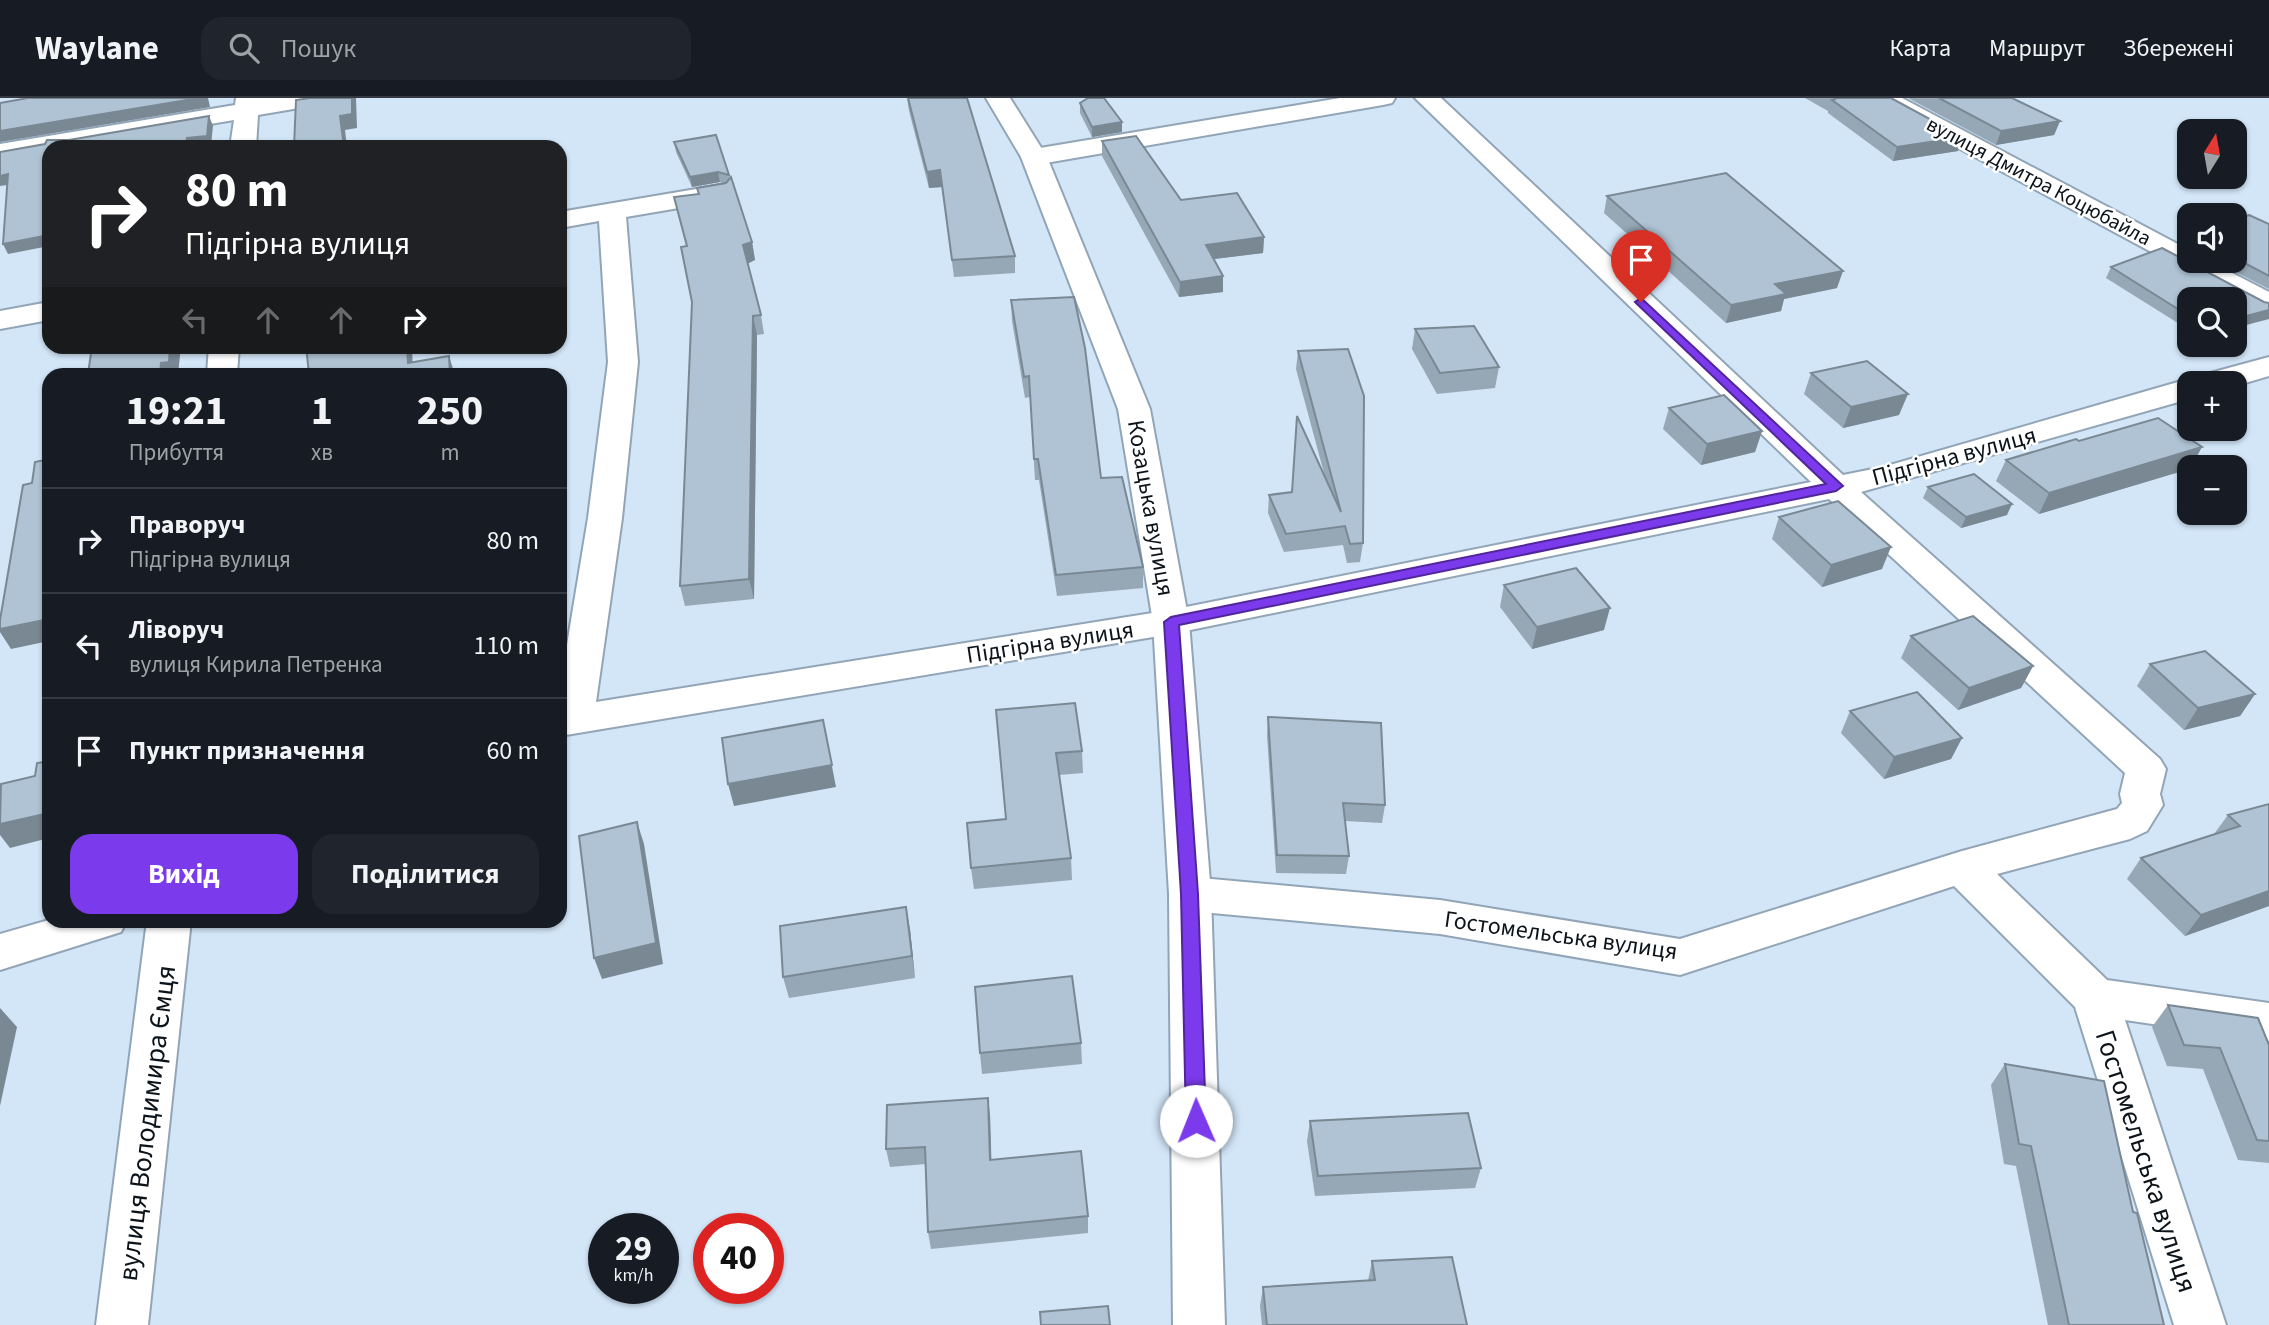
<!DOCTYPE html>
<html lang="uk">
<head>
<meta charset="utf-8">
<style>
	:root { --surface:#171b24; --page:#20242c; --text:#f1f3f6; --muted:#9ea1a6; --line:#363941; --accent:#7c3aed }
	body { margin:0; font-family:"Source Sans 3",sans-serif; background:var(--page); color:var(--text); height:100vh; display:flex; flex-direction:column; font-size:26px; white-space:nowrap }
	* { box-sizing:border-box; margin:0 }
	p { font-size:23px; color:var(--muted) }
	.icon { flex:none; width:38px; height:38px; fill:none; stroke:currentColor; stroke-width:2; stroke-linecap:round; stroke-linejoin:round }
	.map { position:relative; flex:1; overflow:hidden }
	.sheet { position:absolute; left:42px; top:270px; width:525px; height:560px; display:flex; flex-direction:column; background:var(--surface); border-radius:21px; box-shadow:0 2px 5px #0004 }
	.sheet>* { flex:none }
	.hud { position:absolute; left:42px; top:42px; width:525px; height:214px; border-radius:21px; box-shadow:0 2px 5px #0004; background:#202124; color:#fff; overflow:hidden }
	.needle { width:46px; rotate:11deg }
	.buttons { position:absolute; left:2177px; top:21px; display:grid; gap:14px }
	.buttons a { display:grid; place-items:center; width:70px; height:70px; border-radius:14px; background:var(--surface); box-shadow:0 2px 5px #0004; font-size:35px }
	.speed { position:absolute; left:588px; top:1115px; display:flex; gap:14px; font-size:35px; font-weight:700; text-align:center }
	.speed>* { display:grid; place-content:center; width:91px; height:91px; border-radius:50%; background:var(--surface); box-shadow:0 2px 5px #0004; line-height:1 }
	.speed small { font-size:18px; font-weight:400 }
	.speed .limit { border:10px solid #d22; background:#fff; color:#111 }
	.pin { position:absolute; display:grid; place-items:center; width:60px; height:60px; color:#fff; margin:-72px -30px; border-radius:50% 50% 50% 0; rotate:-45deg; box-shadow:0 0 7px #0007 }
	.pin .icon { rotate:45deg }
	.me { position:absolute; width:77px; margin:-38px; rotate:359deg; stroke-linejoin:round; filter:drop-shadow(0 0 5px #0008) }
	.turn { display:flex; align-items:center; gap:24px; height:147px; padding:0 28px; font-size:32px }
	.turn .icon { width:91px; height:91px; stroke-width:2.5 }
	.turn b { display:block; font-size:49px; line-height:60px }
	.lanes { display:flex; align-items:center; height:66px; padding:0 28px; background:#0003; justify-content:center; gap:35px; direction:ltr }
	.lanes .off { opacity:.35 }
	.eta { display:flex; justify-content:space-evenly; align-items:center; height:119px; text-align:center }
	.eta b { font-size:42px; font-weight:700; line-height:49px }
	.button { display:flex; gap:14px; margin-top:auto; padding:14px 28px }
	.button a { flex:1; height:80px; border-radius:21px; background:var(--accent); color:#fff; font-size:28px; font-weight:700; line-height:80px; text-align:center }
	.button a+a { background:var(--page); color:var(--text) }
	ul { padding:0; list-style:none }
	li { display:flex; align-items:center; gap:21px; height:105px; padding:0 28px; border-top:2px solid var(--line) }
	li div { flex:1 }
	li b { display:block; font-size:26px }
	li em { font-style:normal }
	header { display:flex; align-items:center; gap:42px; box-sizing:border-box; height:98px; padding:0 35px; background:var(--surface); border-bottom:2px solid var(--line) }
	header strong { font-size:33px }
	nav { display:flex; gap:38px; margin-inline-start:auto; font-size:24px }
	.search { width:490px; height:63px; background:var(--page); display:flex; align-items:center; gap:18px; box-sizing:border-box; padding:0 24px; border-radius:21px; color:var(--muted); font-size:26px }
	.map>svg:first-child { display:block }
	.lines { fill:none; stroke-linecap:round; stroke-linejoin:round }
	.minor-casing { stroke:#92a5b6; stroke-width:4 }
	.tertiary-casing { stroke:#92a5b6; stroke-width:4 }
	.minor { fill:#fff; fill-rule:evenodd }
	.tertiary { fill:#fff; fill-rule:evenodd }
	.wall { fill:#96a8b6 }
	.shaded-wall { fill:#7a8894 }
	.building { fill:#afc3d4; stroke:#7a8894; stroke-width:2 }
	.route { fill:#7c3aed; stroke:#51269a; stroke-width:2 }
	.labels { text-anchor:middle; stroke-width:5; stroke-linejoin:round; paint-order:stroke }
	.far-street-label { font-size:21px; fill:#0c1319; stroke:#fff }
	.street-label { font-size:24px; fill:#0c1319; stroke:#fff }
	.near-street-label { font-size:28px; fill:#0c1319; stroke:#fff }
</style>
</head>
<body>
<header>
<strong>Waylane</strong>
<div class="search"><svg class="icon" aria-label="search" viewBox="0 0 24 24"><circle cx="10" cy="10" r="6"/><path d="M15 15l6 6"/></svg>Пошук</div>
<nav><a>Карта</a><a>Маршрут</a><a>Збережені</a></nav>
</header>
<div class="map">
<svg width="2269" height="1227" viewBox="0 0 2269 1227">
	<rect width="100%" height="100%" fill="#d2e6f8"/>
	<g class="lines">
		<g class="minor-casing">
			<g id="minor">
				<path d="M236,0H329L326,5L317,7L258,17L256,49H230L234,22L73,49H49V53L0,62V46L235,7Z"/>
				<path d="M1340,0H1395L1392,5L1383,7L1034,67L1025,64L1021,59L1025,54L1034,51Z"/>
				<path d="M1415,0H1441L1843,377L1883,369L2178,284L2196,283L2199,278L2269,259V278L2235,288L2189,285V301L1861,394L2160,661L2166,671L2160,696L2163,707L2147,733L2130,741L1997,776L2107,882L2269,905V943L2125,922L2226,1227H2174L2075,909L1954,788L1680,877L1440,836L1190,813L1175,808L1169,796L1175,784L1190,779L1440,802L1680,841L1962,753L2117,711L2122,705L2120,696L2125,675L1829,401L1171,536L560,638V589L588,420L608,264L599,123L560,130V114L720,87L729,89L733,95L729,101L720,103L626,119L638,264L622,420L596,604L1171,512L1811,384Z"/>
				<path d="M1872,0H1902L2189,152V163H2209L2269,194V215L2259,212L1875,5Z"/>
				<path d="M49,204V222L0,231V213Z"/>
				<path d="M209,248H239L237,276H207Z"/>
				<path d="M49,822H127L121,834L0,872V836Z"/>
				<path d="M147,822H191L148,1227H96Z"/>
			</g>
		</g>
		<g class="tertiary-casing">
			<path id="tertiary" d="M986,0H1010L1047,59L1150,311L1189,524L1211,796L1225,1227H1173L1169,796L1153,524L1118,311L1021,59Z"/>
		</g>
		<use href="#minor" class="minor"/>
		<use href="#tertiary" class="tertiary"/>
	</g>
	<g class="wall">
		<path d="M907,0L1015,158V175L954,179L942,89L929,90L909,13Z"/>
		<path d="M1805,0H1891L1958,53L1893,63L1828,15V13Z"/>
		<path d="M1908,0H2012L2060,23L2054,37L1996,47Z"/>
		<path d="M1080,5L1122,34L1092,39L1080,15Z"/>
		<path d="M1102,43L1181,102L1264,139L1263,155L1214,161L1223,194L1179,199L1102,58Z"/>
		<path d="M674,44L729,77L752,144L755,162L748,165L761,217L764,236L757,237L754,501L685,508L680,488L692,204L686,148L674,99L698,96L697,90L724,86L720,84L692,89L676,54Z"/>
		<path d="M1607,98L1837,190L1784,201L1781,213L1726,225L1604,115Z"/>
		<path d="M2235,122L2269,126V191L2214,163H2235Z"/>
		<path d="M2111,169L2264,204L2189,201V232L2106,180Z"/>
		<path d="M1011,202L1101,380L1143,469V490L1057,498L1039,382H1035L1030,299L1025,300L1012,223Z"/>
		<path d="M1415,231L1499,269L1495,290L1437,296L1412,251Z"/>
		<path d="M1298,253L1363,445L1360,464L1347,465L1343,447L1284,454L1268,415L1269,397L1292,394L1325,379L1296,271Z"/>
		<path d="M1811,275L1899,317L1843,330L1804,296Z"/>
		<path d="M1669,310L1762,333L1755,354L1701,367L1663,331Z"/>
		<path d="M2079,343L2189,369V371L2039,416L1996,383L2006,362Z"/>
		<path d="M1928,389L2007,417L1961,430L1923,400Z"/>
		<path d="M1779,419L1882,471L1822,489L1772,441Z"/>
		<path d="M1504,487L1604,532L1532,551L1500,509Z"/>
		<path d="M1911,538L2033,568L2021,590L1958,612L1901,560Z"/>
		<path d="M2150,566L2255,596L2240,618L2184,632L2137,588Z"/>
		<path d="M996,612L1082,653L1083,675L1059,677L1071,760L1072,782L974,791L971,770L1006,721Z"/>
		<path d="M1850,613L1962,640L1951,661L1884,681L1841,635Z"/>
		<path d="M1268,619L1385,707L1382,725L1345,723L1349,758L1346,776L1276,775L1267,637Z"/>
		<path d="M2269,706V808L2185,838L2127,781L2141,760L2214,736L2228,717Z"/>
		<path d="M910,831L915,880L789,900L783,879Z"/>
		<path d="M2168,907L2269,947V1065L2238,1062L2203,971L2167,968L2152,929Z"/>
		<path d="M1081,945L1082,966L982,976L980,955Z"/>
		<path d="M2005,966L2133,1114L2164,1227H2048L2016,1068L2004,1066L1991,987Z"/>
		<path d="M990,1017L991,1062L1088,1118V1135L931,1151L928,1134L926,1066L890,1069L886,1051Z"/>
		<path d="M1310,1023L1481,1070L1475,1090L1315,1098L1307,1043Z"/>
		<path d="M1372,1163L1467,1227H1262L1260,1208L1263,1189L1368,1183Z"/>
	</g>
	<g class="shaded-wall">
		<path d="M199,0H208L210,9L0,44V33Z"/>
		<path d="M352,0H356L357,30L345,32L347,49H344L340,18Z"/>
		<path d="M209,18L213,28L211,47L199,49H163L187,40Z"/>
		<path d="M2060,23L2054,37L1996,47L2001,33Z"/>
		<path d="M1122,24V34L1092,39V29Z"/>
		<path d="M1963,39L1958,53L1893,63L1897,49Z"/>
		<path d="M940,72L942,89L929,90L927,74Z"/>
		<path d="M718,74L720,84L692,89L690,79Z"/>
		<path d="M8,76L13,86L0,88V78Z"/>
		<path d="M49,137V148L8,156L3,146Z"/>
		<path d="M1264,139L1263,155L1206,162V147Z"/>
		<path d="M752,144L755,162L747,166L743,147Z"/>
		<path d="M1843,173L1837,190L1784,201L1781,213L1726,225L1731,207L1775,186Z"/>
		<path d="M1223,178V194L1179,199L1180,184Z"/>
		<path d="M2269,212V221L2235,230V221Z"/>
		<path d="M753,218L757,237L754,501L749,481Z"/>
		<path d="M170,248H181L178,276H160L161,265Z"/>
		<path d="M407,248H412L413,276L408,265Z"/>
		<path d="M449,258L454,274L455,276H450Z"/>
		<path d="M1908,296L1899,317L1843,330L1851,309Z"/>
		<path d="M1762,333L1755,354L1701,367L1707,346Z"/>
		<path d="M2202,349L2191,369H2189V371L2039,416L2049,395Z"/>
		<path d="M2012,406L2007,417L1961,430L1966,419Z"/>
		<path d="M1891,449L1882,471L1822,489L1831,467Z"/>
		<path d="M1610,510L1604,532L1532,551L1537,529Z"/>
		<path d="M49,521V543L11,551L0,534V531Z"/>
		<path d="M2033,568L2021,590L1958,612L1969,590Z"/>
		<path d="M2255,596L2240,618L2184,632L2198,610Z"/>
		<path d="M823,622L836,689L734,708L728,686Z"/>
		<path d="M1962,640L1951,661L1884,681L1894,659Z"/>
		<path d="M49,715V740L10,750L0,737V726Z"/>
		<path d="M637,724L644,746L663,866L602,881L594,860Z"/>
		<path d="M2269,793V808L2185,838L2201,817Z"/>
		<path d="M906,809L910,831L915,880L912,858Z"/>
		<path d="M0,910L17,929L0,1008Z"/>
		<path d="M988,1000L990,1017L992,1080L990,1062Z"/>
	</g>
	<g class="building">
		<path d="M28,0H199L0,33V5Z"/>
		<path d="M310,0H352V16L340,18L344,49H294L296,2Z"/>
		<path d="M908,0H967L1015,158L952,162L940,72L927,74Z"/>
		<path d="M1088,0H1104L1122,24L1092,29L1080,5Z"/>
		<path d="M1834,0H1891L1963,39L1897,49L1832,2L1835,1Z"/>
		<path d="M1939,0H2012L2060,23L2001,33Z"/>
		<path d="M209,18L207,38L187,40L186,46L163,49H49V137L3,146L8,76L0,78V54L45,46L47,42H69Z"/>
		<path d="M716,37L729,77L718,74L690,79L674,44Z"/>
		<path d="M1136,38L1181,102L1237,95L1264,139L1206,147L1223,178L1180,184L1102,43Z"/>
		<path d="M1726,75L1843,173L1775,186L1786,196L1731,207L1607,98Z"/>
		<path d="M731,79L752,144L743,147L761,217L753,218L749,481L680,488L692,204L681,149L687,148L674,99L699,96L697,90L726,85Z"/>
		<path d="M2249,117L2269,126V178L2235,160V122Z"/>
		<path d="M2162,150L2264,204L2269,205V212L2235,221V201H2189V218L2111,169Z"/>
		<path d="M1074,199L1085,250L1101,380L1122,379L1143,469L1056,477L1038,361H1034L1029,278L1024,279L1011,202Z"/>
		<path d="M1474,228L1499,269L1440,275L1415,231Z"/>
		<path d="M92,248H170L169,264L161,265L160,276H88Z"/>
		<path d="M306,248H407L408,265L449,258L450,276H309Z"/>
		<path d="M1348,251L1364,298L1363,445L1350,446L1345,428L1286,436L1269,397L1292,394L1297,318L1341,414L1298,253Z"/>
		<path d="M1867,263L1908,296L1851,309L1811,275Z"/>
		<path d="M1724,297L1762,333L1707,346L1669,310Z"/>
		<path d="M2158,320L2202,349L2049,395L2006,362L2076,341L2079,343Z"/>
		<path d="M49,361V521L0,531V522L23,387L32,385L35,364Z"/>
		<path d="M1974,376L2012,406L1966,419L1928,389Z"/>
		<path d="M1838,403L1891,449L1831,467L1779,419Z"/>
		<path d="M1576,470L1610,510L1537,529L1504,487Z"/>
		<path d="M1973,518L2033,568L1969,590L1911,538Z"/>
		<path d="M2205,553L2255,596L2198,610L2150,566Z"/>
		<path d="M1917,594L1962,640L1894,659L1850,613Z"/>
		<path d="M1075,605L1082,653L1056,655L1071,760L971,770L967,725L1006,721L996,612Z"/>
		<path d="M1268,619L1381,625L1385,707L1343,705L1349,758L1277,757Z"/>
		<path d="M823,622L832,667L728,686L722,640Z"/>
		<path d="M49,663V715L0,726L1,686L35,678L37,665Z"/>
		<path d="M2269,706V793L2201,817L2141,760L2240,728L2228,717Z"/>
		<path d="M637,724L656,845L594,860L579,738Z"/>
		<path d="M906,809L912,858L783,879L780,828Z"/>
		<path d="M1072,878L1081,945L980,955L975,889Z"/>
		<path d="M2168,907L2258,920L2269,947V1043L2257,1042L2220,950L2184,947Z"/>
		<path d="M2005,966L2104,983L2133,1114L2137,1115L2164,1227H2069L2031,1048L2019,1046Z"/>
		<path d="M988,1000L990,1062L1081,1053L1088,1118L928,1134L925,1049L886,1051L887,1007Z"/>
		<path d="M1468,1015L1481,1070L1318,1078L1310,1023Z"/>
		<path d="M1452,1159L1467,1227H1267L1263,1189L1375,1182L1372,1163Z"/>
		<path d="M1108,1208L1110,1227H1041L1040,1214Z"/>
	</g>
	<path class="route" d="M1641,200L1843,388L1836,393L1179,527L1198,796L1206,1023L1203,1029L1196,1032L1189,1029L1186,1023L1181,796L1164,524L1171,519L1826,386L1637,206L1635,204Z"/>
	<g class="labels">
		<g class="far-street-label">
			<text transform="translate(2039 83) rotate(28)" y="7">вулиця Дмитра Коцюбайла</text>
		</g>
		<g class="street-label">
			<text transform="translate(1954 358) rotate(-15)" y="8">Підгірна вулиця</text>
			<text transform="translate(1151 410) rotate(80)" y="8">Козацька вулиця</text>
			<text transform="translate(1050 544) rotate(-9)" y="8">Підгірна вулиця</text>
			<text transform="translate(1561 837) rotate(8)" y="8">Гостомельська вулиця</text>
		</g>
		<g class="near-street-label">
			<text transform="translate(146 1025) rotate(-83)" y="10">вулиця Володимира Ємця</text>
			<text transform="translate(2147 1063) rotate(72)" y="10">Гостомельська вулиця</text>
		</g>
	</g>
</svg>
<div class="buttons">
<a><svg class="needle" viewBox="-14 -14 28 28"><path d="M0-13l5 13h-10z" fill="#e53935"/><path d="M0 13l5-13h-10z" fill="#9ea1a6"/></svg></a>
<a><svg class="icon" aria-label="sound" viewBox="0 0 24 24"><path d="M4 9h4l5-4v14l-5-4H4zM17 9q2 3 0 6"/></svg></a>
<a><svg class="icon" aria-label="search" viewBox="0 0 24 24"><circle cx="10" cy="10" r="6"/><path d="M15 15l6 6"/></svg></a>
<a>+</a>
<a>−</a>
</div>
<div class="speed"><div>29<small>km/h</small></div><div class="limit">40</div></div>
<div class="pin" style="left:1641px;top:204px;background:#d93025"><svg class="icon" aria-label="arrive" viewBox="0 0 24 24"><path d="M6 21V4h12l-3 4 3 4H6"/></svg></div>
<svg class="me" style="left:1196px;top:1023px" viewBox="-20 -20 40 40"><circle r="19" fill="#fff"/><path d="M0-13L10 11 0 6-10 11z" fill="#7c3aed"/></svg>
<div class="hud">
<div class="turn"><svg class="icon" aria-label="right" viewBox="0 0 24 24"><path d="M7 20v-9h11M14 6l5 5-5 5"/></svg><div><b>80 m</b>Підгірна вулиця</div></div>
<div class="lanes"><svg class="icon off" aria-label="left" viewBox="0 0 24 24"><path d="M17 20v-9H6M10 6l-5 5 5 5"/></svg><svg class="icon off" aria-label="ahead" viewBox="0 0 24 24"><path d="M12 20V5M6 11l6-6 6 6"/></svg><svg class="icon off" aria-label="ahead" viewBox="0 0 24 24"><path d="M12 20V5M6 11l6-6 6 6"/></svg><svg class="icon" aria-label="right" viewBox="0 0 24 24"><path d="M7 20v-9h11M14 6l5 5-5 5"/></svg></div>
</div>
<section class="sheet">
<div class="eta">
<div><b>19:21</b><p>Прибуття</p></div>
<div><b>1</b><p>хв</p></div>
<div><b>250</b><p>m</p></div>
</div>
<ul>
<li><svg class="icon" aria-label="right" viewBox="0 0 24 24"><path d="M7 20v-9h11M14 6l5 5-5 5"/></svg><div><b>Праворуч</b><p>Підгірна вулиця</p></div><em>80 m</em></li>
<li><svg class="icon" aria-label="left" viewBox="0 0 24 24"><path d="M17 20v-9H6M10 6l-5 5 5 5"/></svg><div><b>Ліворуч</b><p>вулиця Кирила Петренка</p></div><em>110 m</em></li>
<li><svg class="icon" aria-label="arrive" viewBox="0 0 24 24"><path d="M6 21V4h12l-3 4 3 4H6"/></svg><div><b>Пункт призначення</b></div><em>60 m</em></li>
</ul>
<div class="button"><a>Вихід</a><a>Поділитися</a></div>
</section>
</div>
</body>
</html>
